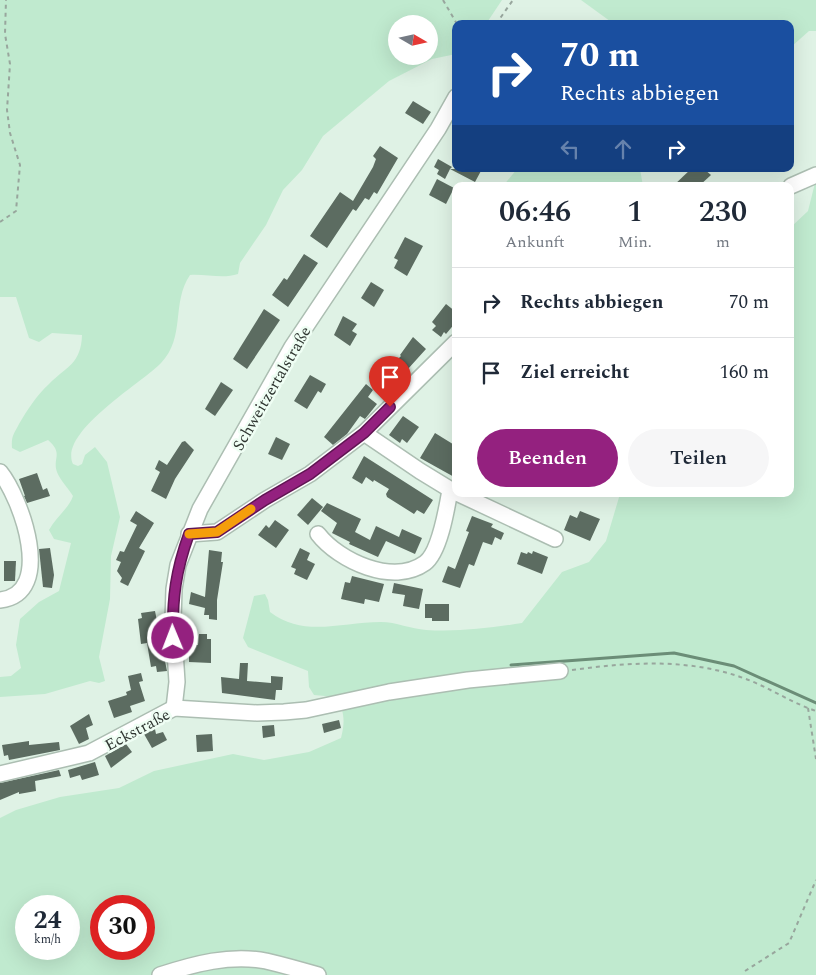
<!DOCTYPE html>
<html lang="de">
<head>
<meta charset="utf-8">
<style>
	:root { --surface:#fff; --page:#f6f6f7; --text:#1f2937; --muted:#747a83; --line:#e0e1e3; --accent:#94217f }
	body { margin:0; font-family:Spectral,serif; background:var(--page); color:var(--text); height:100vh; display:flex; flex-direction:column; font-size:19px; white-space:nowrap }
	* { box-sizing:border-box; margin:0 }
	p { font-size:16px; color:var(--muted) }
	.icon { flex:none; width:28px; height:28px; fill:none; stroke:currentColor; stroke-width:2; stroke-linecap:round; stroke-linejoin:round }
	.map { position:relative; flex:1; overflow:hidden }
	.panel { position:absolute; left:452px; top:182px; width:342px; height:315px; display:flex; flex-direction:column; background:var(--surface); border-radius:10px; box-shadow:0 5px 20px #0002 }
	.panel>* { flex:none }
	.top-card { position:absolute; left:452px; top:20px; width:342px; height:152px; border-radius:10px; box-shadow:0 5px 20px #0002; background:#1a4fa0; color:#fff; overflow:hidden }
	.needle { width:32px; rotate:99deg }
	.buttons { position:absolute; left:388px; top:15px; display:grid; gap:10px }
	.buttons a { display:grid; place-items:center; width:50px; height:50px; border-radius:50%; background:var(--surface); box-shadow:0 5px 20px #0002; font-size:25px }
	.speed { position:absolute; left:15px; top:895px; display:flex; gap:10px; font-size:25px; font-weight:700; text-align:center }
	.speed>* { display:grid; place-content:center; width:65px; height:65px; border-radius:50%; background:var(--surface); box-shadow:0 5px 20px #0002; line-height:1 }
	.speed small { font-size:12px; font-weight:400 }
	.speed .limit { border:8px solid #d22; background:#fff; color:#111 }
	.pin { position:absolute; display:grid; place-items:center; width:42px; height:42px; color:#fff; margin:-51px -21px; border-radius:50% 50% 50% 0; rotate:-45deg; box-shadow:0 0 5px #0007 }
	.pin .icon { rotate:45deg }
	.me { position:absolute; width:55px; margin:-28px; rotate:359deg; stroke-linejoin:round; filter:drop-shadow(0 0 4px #0008) }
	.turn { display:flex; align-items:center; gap:18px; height:105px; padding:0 25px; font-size:22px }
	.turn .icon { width:65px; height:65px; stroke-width:2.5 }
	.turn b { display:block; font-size:35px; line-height:42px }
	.lanes { display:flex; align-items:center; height:48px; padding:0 25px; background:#0003; justify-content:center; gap:25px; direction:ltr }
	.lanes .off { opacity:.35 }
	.eta { display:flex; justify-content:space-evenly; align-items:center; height:85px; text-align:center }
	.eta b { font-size:30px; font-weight:600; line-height:35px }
	.button { display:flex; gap:10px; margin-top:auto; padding:10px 25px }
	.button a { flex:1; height:58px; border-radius:30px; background:var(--accent); color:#fff; font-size:20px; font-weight:600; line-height:58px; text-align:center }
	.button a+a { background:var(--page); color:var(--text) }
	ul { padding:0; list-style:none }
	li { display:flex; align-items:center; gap:15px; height:70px; padding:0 25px; border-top:1px solid var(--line) }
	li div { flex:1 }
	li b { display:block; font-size:19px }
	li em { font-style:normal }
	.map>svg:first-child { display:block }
	.green { fill:#c0eacf; fill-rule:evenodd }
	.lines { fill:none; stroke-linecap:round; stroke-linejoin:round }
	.stream { stroke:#6b8d77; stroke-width:3 }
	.building { fill:#5c6c61 }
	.minor-casing { stroke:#acbeb2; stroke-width:18 }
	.path { stroke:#98a69d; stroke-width:2; stroke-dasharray:4 4; stroke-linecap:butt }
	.minor { stroke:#fff; stroke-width:15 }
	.route-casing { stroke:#601553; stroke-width:12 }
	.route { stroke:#94217f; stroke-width:9 }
	.slow { stroke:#f59e0b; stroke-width:9 }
	.labels { text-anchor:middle; stroke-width:5; stroke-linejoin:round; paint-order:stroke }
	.street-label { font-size:16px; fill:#2e3530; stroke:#effef4 }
</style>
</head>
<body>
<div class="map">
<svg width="816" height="975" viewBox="0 0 816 975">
	<rect width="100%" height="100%" fill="#dff2e5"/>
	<g class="green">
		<path d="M0,0H502L486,24H456V54L432,59L389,81L323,136L302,170L283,190L266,225L240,263L238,274C223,279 207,274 190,275C171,303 186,337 161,363C142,383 58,432 73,464L78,466L82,464L85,455L95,447L107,462L120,517L111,556L110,599L99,657L105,681L99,683L90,681L45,694L0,697V677L11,676L21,668L16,645L20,619L39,602L59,591L71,543L54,539L49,530C56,517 69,508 73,496C68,488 60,480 57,472C52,458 64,454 48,440L20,452L12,448C11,436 14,434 19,424C28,409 36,396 49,384C67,366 81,364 82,335L52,333L39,342L29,338L16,297H0ZM396,24H429V56H396Z"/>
		<path d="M581,0H816V31H809L791,47V24H614Z"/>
		<path d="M517,169H640L643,186H503Z"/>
		<path d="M816,179V975H0V818L16,810L60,797L119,788L154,771L233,754L264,760L309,752L341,738C345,723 345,711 336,697L314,695L309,687L308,671L248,647L243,638L254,596L265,594L268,600L270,612C304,638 341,622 381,622C396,622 411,629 426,630C458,632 491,628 522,623L562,572L589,562L606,541L620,494H791V227L808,211ZM26,906H69V949H26ZM101,906H144V949H101Z"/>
	</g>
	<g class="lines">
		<path class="stream" d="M511,665L674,653L734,666L816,703"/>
	</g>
	<g class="building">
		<path d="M413,101L431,112L423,124L405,113Z"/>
		<path d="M380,146L398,158L377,194L374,192L369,200L365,198L356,211L353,209L327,248L310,236L340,192L353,201L373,167L376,159L373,156Z"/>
		<path d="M438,159L452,167L450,169H482L475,182L450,169L445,179L437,174L439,170L434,167Z"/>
		<path d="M691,169H704L711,175L699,186H673Z"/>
		<path d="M437,179L454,188L446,204L429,195Z"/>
		<path d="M405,237L423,246L407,276L394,268L398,260L394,258Z"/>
		<path d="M304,254L318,263L288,307L272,295L284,278L287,280Z"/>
		<path d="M371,282L384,290L374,307L361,298Z"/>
		<path d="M446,304L456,312V322L446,334L444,332L441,337L432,330L436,326L432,322Z"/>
		<path d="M264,309L280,320L247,369L233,359Z"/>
		<path d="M343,316L357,324L352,331L357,334L350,346L334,335Z"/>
		<path d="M413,337L426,349L389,390L377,380L401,356L400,355Z"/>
		<path d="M310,375L326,384L321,393L318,391L307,409L294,401Z"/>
		<path d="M221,382L233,390L215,416L205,409Z"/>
		<path d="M366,384L373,390L368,397L377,404L365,419L360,416L347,434L333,445L324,437Z"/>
		<path d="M403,416L419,427L407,443L402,439L400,443L389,435Z"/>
		<path d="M435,433L456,446V478L420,458Z"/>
		<path d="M276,437L290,444L282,460L268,454Z"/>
		<path d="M185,441L194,450L175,479L166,499L151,491L160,472L155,469L159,460L167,465L182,442Z"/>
		<path d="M364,456L433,500L424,514L417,510L414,514L387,497L386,494L389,489L374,480L373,482L366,477L362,484L352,478Z"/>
		<path d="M37,473L43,490L47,488L50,496L27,503L24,496L31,494L25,496L19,479Z"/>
		<path d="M312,498L323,507L308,525L297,515Z"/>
		<path d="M327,503L361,519L355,532L370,540L376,526L399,537L402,529L422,538L415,554L386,541L378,557L349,544L350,542L332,533L337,523L321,511Z"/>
		<path d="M136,511L154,523L139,548L145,551L128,586L120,582L122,578L117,571L121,562L116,560L120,551L124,552L137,525L130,521Z"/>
		<path d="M580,511L600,519L590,541L564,530L570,515L577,518Z"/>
		<path d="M472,516L493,524L491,527L504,533L501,540L495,537L492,545L483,542L474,566L469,564L460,588L442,582L448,566L455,569L469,532L466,531Z"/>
		<path d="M275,520L289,530L276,548L258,535L266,525L269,528Z"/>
		<path d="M50,548L54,575L52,588L43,587L39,549Z"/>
		<path d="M300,548L310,553L307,560L315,564L307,580L294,574L296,569L291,567Z"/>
		<path d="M209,550L222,552L221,562H223L217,600V620L209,619V615H204L205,608L189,604L191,592L205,597Z"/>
		<path d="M533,551L548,557L542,574L517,564L521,552L527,554L528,552L532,554Z"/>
		<path d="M4,561H16L15,581H4Z"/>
		<path d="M352,576L384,584L379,602L365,599L364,604L341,599L345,582L350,583Z"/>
		<path d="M394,583L423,589L419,609L403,606L405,595L392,593Z"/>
		<path d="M425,604H449V621H432V618H425Z"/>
		<path d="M155,611L167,671L157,672L156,666L151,667L147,643L141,644L138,619L142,618L141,613Z"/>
		<path d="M199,634H207V639H211V663L189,662V645H198Z"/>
		<path d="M240,663H248L247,681L271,683V676L283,677L282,690H276L275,700L222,693L221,677L239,679Z"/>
		<path d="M141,673L143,681L139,682L145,701L130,706L132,712L114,718L108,701L127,695L126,692L131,690L128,676Z"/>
		<path d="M89,714L93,725L86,728L89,739L79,744L70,726Z"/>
		<path d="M339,720L341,728L324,733L322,724Z"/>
		<path d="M274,725L275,736L263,738L262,726Z"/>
		<path d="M155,729L156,734L163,732L167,740L152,748L144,734Z"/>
		<path d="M212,734L213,751L197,752L196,735Z"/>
		<path d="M29,741V745L59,742L60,750L9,760L8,755L4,756L2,745Z"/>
		<path d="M126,744L132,752L111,768L105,756Z"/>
		<path d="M95,762L99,775L82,780L80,775L70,778L68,770Z"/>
		<path d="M59,770L61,776L35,781L36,791L19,794V792L0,800V783Z"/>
	</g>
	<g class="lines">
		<g class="minor-casing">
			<g id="minor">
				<path d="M791,186L816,175"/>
				<path d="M364,433L420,471L456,493"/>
				<path d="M0,472C21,498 56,594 0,600"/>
				<path d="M459,494L555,539"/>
				<path d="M189,534L217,532L265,500L310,474L364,433L456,342"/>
				<path d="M318,534C339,561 393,586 425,563C440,552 447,507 450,490"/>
				<path d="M174,708L177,682L173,620L174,589L178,565L200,509L292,347L438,129L456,97"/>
				<path d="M0,774L89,753L174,708L257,713L284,712L306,710L389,692L468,680L560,671"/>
				<path d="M160,975C194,964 230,954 266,961C283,965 301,970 318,975"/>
			</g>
		</g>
		<g class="path">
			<path d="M443,0L457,24"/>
			<path d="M496,24L513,0"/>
			<path d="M0,222L16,211L20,165L10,133L7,110L10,64L5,34L6,0"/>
			<path d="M572,670C631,662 690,658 746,679C770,688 792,703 816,711"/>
			<path d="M808,708L816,759"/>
			<path d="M745,971L789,943L816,880"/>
		</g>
		<use href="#minor" class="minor"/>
	</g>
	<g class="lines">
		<g class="route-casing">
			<path id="route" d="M173,638C172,598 176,570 189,534L217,532L265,500L310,474L364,433L390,407"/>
		</g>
		<use href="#route" class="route"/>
		<path class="slow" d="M189,534L217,532L251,509"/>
	</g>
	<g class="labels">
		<g class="street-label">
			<text transform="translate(271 388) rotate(-60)" y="6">Schweitzertalstraße</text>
			<text transform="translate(137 729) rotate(-28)" y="6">Eckstraße</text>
		</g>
	</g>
</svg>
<div class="buttons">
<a><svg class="needle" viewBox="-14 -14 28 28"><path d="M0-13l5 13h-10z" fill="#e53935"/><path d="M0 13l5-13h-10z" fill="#747a83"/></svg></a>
</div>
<div class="speed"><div>24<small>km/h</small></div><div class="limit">30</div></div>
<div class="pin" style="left:390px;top:407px;background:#d93025"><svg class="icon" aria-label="arrive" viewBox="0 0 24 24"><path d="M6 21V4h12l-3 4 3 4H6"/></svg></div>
<svg class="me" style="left:173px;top:638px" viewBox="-20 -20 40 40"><circle r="17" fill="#94217f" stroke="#fff" stroke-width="3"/><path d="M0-11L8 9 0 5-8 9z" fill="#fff"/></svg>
<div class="top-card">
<div class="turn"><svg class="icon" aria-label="right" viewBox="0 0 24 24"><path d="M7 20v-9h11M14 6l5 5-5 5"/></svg><div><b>70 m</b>Rechts abbiegen</div></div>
<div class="lanes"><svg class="icon off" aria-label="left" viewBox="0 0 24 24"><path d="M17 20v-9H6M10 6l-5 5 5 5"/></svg><svg class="icon off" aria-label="ahead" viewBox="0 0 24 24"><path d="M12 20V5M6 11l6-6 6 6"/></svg><svg class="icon" aria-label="right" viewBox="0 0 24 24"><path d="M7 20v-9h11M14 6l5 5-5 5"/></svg></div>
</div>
<section class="panel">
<div class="eta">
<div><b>06:46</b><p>Ankunft</p></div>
<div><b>1</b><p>Min.</p></div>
<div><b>230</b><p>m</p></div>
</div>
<ul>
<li><svg class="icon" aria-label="right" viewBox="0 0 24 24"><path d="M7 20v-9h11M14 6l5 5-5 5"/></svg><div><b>Rechts abbiegen</b></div><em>70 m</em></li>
<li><svg class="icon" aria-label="arrive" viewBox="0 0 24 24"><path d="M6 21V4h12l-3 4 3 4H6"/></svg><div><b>Ziel erreicht</b></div><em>160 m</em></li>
</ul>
<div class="button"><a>Beenden</a><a>Teilen</a></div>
</section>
</div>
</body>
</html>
